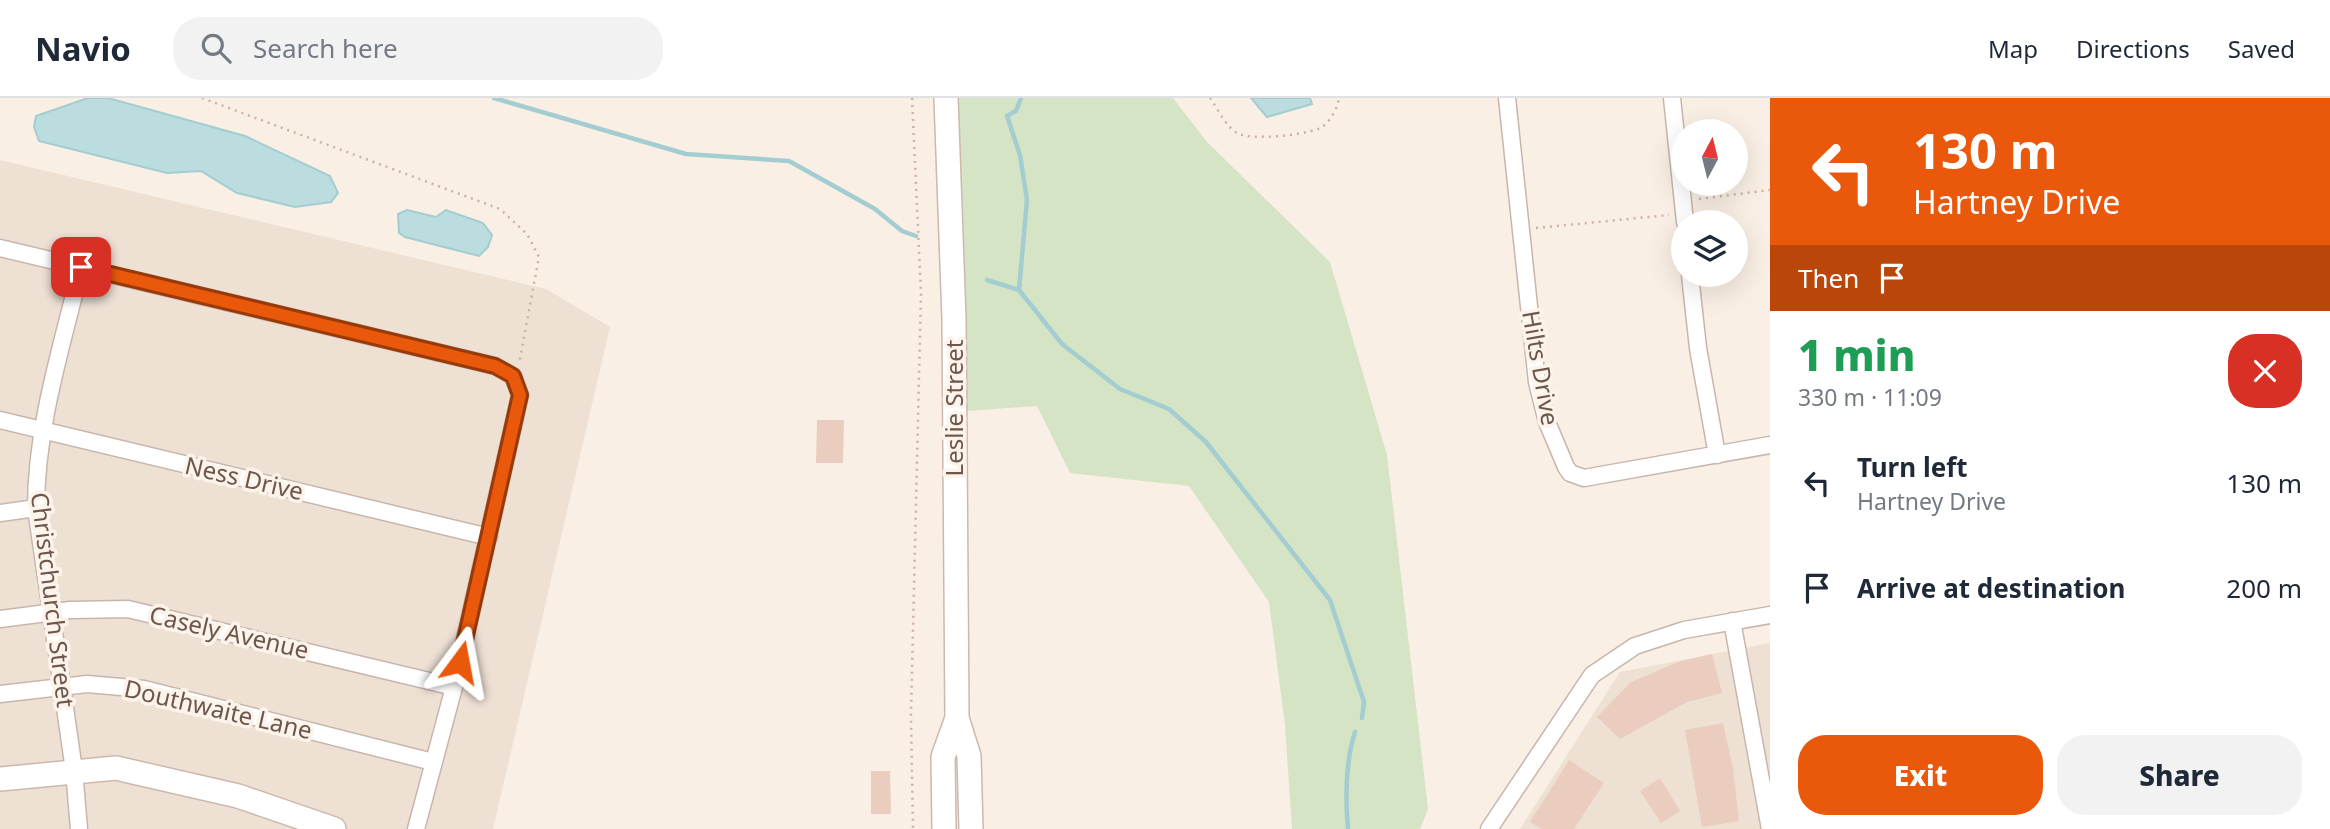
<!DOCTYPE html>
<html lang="en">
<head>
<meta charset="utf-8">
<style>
	:root { --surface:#fff; --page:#f2f2f3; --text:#1f2937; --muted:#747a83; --line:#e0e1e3; --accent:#ea580c }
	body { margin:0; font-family:"Noto Sans",sans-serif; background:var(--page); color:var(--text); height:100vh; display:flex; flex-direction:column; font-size:26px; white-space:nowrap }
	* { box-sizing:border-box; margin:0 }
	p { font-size:23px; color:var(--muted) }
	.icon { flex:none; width:38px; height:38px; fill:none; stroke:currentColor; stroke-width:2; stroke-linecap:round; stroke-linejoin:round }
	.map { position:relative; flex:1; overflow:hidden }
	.side { display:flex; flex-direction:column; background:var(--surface); width:560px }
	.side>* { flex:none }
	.top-card { background:#ea580c; color:#fff; overflow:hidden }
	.needle { width:46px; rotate:7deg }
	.tools { position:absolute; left:1671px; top:21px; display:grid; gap:14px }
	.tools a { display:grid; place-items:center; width:77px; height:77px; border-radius:50%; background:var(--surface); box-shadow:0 7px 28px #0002; font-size:35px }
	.pin { position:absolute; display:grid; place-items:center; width:60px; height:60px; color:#fff; margin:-30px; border-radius:14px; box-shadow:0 4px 10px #0006 }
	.me { position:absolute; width:77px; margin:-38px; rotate:13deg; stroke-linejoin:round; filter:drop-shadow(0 0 5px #0008) }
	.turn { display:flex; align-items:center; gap:24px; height:147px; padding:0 28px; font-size:32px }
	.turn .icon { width:91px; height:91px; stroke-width:2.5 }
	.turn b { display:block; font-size:49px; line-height:60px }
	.then { display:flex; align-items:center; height:66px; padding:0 28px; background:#0003; gap:14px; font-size:26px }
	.round { display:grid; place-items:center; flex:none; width:74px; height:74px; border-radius:28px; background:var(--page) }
	.summary { display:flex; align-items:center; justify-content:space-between; height:119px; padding:0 28px }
	h1 { font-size:42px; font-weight:800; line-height:52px; color:#1e9e55 }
	.cta { display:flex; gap:14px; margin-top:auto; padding:14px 28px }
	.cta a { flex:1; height:80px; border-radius:28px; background:var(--accent); color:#fff; font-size:28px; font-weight:800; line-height:80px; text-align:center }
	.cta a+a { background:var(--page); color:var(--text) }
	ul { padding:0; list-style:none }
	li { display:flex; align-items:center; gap:21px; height:105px; padding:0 28px }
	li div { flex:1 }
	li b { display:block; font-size:26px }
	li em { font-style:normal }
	header { display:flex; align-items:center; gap:42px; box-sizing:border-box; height:98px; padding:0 35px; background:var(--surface); border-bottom:2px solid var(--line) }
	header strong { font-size:33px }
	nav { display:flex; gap:38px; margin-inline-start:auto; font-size:24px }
	.search { width:490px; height:63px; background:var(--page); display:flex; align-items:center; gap:18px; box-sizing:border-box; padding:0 24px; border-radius:28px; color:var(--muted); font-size:26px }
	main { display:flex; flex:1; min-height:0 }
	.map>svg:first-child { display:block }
	.residential { fill:#efe0d4 }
	.green { fill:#d4e4c5 }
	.water { fill:#bcdddf; stroke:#a3cdd0; stroke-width:2 }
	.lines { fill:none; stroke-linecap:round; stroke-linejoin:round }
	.stream { stroke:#a3cdd0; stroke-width:4.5 }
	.building { fill:#eacdbf }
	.street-casing { stroke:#c8b6ac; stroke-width:19 }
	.secondary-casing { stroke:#cdb8ad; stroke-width:26 }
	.path { stroke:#cfb0a3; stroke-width:2.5; stroke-dasharray:2 5; stroke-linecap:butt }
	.street { stroke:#fff; stroke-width:16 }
	.secondary { stroke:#fff; stroke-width:23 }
	.route-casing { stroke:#983908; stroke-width:18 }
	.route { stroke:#ea580c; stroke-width:12 }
	.labels { text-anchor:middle; stroke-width:7; stroke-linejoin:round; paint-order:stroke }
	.street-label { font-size:24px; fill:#6e564d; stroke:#fcf3ea }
</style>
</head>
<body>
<header>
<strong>Navio</strong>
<div class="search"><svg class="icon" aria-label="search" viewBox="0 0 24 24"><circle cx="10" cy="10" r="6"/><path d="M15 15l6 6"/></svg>Search here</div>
<nav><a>Map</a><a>Directions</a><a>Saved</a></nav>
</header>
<main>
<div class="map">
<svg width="1770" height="731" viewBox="0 0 1770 731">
	<rect width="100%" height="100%" fill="#f9efe4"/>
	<g class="residential">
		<path d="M0,62L546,191L610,229L493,731H0Z"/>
		<path d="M1770,545V731H1520L1620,574Z"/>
	</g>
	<path class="green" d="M949,0H1173L1207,44L1330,164L1387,357L1428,711L1420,731H1292L1285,627L1269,504L1189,388L1070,375L1037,308L967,313Z"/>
	<g class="water">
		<path d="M88,0H108L245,38L330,78L338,95L331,104L295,109L237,95L201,73L167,75L39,43L34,29L36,18Z"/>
		<path d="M1251,0H1310L1312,6L1267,19Z"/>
		<path d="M407,112L436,119L446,112L483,125L492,137L488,149L479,158L405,139L399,135L398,116Z"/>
	</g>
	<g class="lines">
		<g class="stream">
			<path d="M494,0L686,56L789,63L875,111L902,133L916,138"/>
			<path d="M987,182L1019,192L1062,246L1120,291L1169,311L1206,344L1330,502L1364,604L1362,620"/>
			<path d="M1019,192L1027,102L1020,57L1007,18L1016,13L1021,0"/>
			<path d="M1348,731C1345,698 1345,666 1355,634"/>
		</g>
	</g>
	<g class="building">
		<path d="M817,322H844L843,365H816Z"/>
		<path d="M1712,556L1722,595L1687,604L1620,641L1597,619L1631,584L1678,564Z"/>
		<path d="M1723,625L1733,670L1739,723L1702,729L1685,632Z"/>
		<path d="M1569,662L1604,685L1574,731H1542L1530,724Z"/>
		<path d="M871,673H890L891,716H871Z"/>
		<path d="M1660,680L1680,713L1661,725L1640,693Z"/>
	</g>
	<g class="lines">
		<g class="street-casing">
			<g id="street">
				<path d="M1507,0L1537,284L1547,324L1566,369L1570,375L1584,380L1770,347"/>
				<path d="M1672,0L1685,124"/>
				<path d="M0,150L495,268L513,278L520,297L454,589L416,731"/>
				<path d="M1690,177L1698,250L1717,357"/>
				<path d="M0,322L489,439"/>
				<path d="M0,415L36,410"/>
				<path d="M0,521L70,512L128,511L454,589"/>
				<path d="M1732,523L1770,731"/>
				<path d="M0,596L87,586L144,591L433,664"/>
				<path d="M79,731L74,672L36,410C36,328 62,248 81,169"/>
				<path d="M1489,731L1592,577L1635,548L1684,532L1770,517"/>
			</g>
		</g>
		<g class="secondary-casing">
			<g id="secondary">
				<path d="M946,0L954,221L957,620L969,658L971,731"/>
				<path d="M0,681L116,670L238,698L334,731"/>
				<path d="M944,731L943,659L957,620"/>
			</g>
		</g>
		<g class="path">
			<path d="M202,0L500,111L527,136L539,159L519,266"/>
			<path d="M912,0L921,195L911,616L913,731"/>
			<path d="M1210,0C1218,11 1226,29 1237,35C1252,43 1302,37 1318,31C1328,28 1338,10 1339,0"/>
			<path d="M1699,101L1770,92"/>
			<path d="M1536,130L1669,117"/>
		</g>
		<use href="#street" class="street"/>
		<use href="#secondary" class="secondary"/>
	</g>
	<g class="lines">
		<g class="route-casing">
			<path id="route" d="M81,169L495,268L513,278L520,297L460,564"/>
		</g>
		<use href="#route" class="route"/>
	</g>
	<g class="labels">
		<g class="street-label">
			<text transform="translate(1540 270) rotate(80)" y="8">Hilts Drive</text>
			<text transform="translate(955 310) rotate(-90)" y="8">Leslie Street</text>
			<text transform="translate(244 381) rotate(13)" y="8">Ness Drive</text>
			<text transform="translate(52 502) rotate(83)" y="8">Christchurch Street</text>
			<text transform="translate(229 535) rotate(13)" y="8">Casely Avenue</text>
			<text transform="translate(218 612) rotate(13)" y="8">Douthwaite Lane</text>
		</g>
	</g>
</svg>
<div class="tools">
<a><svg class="needle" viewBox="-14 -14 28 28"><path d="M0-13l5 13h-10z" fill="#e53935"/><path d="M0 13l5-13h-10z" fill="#747a83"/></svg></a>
<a><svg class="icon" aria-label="layers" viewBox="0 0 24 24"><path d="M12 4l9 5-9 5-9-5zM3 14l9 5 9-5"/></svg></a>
</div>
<div class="pin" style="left:81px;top:169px;background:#d93025"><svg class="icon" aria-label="arrive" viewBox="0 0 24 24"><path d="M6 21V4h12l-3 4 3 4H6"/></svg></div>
<svg class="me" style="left:460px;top:564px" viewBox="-20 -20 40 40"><path d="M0-17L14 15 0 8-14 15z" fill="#ea580c" stroke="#fff" stroke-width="4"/></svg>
</div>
<section class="side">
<div class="top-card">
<div class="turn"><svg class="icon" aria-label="left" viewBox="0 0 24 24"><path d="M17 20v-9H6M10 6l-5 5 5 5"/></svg><div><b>130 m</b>Hartney Drive</div></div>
<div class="then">Then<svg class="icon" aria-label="arrive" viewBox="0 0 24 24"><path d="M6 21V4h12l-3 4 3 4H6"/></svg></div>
</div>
<div class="summary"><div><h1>1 min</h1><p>330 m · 11:09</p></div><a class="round" style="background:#d93025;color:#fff"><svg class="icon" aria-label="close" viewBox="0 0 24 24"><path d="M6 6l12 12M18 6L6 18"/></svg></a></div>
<ul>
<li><svg class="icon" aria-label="left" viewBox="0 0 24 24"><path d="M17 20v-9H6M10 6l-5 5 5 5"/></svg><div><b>Turn left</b><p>Hartney Drive</p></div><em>130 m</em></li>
<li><svg class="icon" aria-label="arrive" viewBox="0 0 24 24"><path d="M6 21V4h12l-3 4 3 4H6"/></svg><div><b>Arrive at destination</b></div><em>200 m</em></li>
</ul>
<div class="cta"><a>Exit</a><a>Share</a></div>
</section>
</main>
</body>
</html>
